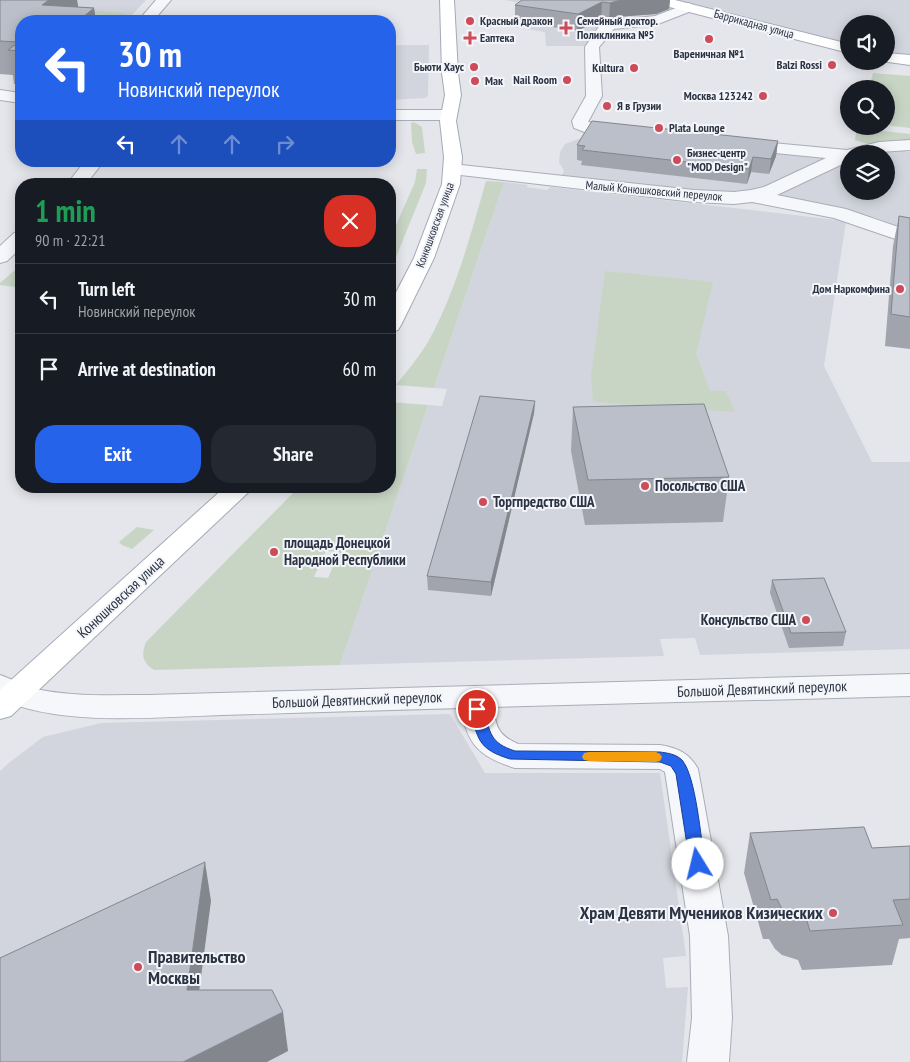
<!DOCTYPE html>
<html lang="en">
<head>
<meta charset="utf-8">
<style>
	:root { --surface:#171b24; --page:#242831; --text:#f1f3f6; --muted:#9ea1a6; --line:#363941; --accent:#2563eb }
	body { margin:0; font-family:"PT Sans Narrow",sans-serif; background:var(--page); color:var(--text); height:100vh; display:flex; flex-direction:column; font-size:19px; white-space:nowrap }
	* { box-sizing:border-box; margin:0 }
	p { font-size:16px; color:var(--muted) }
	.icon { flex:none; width:28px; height:28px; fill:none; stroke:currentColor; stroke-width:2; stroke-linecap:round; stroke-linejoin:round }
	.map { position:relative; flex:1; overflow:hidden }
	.side { position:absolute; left:15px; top:178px; width:381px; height:315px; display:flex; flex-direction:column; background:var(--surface); border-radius:20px; box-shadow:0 2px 12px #0003 }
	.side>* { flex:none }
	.hud { position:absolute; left:15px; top:15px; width:381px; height:152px; border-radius:20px; box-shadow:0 2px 12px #0003; background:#2563eb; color:#fff; overflow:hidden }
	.fabs { position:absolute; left:840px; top:15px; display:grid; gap:10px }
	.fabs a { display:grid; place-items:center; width:55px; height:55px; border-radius:50%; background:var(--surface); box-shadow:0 2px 12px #0003; font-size:25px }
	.pin { position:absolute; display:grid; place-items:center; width:42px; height:42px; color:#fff; margin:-21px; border:2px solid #fff; border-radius:50%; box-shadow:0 1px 5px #0007 }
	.me { position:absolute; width:55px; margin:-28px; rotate:351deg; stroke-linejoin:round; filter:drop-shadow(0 0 4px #0008) }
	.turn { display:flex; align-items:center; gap:18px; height:105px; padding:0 20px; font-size:22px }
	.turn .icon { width:65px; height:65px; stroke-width:2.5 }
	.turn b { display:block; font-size:35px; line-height:42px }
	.lanes { display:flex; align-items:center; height:48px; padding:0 20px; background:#0003; justify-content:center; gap:25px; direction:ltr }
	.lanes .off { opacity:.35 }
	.round { display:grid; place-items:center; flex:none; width:52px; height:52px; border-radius:20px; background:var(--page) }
	.headline { display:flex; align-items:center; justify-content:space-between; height:85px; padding:0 20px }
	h1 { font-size:30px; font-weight:700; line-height:38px; color:#1e9e55 }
	.action { display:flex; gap:10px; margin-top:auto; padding:10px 20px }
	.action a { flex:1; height:58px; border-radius:20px; background:var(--accent); color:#fff; font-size:20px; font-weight:700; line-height:58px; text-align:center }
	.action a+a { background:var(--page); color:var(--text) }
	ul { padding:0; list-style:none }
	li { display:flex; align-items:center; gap:15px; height:70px; padding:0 20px; border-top:1px solid var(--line) }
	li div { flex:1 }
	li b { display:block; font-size:19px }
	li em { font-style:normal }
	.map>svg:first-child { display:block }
	.built { fill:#d2d5dd }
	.green { fill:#c8d5c5; fill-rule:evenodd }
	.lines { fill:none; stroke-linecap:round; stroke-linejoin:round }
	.minor-casing { stroke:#a9adb6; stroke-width:2 }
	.major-casing { stroke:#a3aab7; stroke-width:2 }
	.minor { fill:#f6f7fa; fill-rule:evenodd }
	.major { fill:#fff; fill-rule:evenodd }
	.wall { fill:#a1a4ad }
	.shaded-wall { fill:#83868d }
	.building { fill:#bbbfc9; stroke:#83868d }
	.route { fill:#2563eb; stroke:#184099 }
	.slow { fill:#f59e0b }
	.poi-dot { fill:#ce4b59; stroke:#f3f5f9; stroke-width:2 }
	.labels { text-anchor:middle; stroke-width:4; stroke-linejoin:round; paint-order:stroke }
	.far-poi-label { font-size:12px; font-weight:bold; fill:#2b3344; stroke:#f3f5f9; text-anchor:start }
	.far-street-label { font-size:12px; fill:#2b3344; stroke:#f3f5f9 }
	.poi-label { font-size:15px; font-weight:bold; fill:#2b3344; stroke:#f3f5f9; text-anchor:start }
	.street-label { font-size:15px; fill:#2b3344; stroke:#f3f5f9 }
	.near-poi-label { font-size:18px; font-weight:bold; fill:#2b3344; stroke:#f3f5f9; text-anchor:end }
</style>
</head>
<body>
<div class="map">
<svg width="910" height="1062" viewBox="0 0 910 1062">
	<rect width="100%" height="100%" fill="#e4e6eb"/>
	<g class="built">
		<path d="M0,0H146L126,21H21Z"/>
		<path d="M505,0H642L675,9L657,18L601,27L585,46H546L545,32L508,26L537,6Z"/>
		<path d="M675,0H910V56L886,53V24H849V45Z"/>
		<path d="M398,45H429L428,96L425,98L390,100V48Z"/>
		<path d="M588,132L823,158V159L760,189L729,195L560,178L564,171L559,162L560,152L565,144L581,138Z"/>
		<path d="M895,150L910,152V231L877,218L780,196L779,194L849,159V191H886V154H868Z"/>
		<path d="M504,182L528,185L526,187L547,190L550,187L846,221L824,366L872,462H910V649L700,655L695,638L660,639L664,656L340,665L428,405L442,406L447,389L434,388Z"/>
		<path d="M450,714L485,773H660L686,956L663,958L666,988L688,987L682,1062H0V771L10,762L43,737L101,723Z"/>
	</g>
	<g class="green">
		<path d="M87,10L124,13L127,15L120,21H88Z"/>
		<path d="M873,73L910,76V128L886,125V89H869Z"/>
		<path d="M414,122L422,127L425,153L416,154L412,142L411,123Z"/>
		<path d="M857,128L910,134V141L868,144L855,140Z"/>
		<path d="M417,169H427L426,183L390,272V239L415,182Z"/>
		<path d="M486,181L504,182L434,388L396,385C407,371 419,357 428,342C455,294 471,234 486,181Z"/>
		<path d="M21,265V288L0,285V283Z"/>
		<path d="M605,271L713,282L696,354L710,391H726L735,412L593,402L591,376Z"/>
		<path d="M390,402L428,405L340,665L154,670C142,662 141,655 146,642L300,486H390ZM326,551L339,552L328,578L314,577Z"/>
		<path d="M137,527L154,530L132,549L122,545L119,542Z"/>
	</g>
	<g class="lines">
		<g class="minor-casing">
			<g id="minor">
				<path d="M156,0H171L153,21H138Z"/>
				<path d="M689,3L696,7L694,10L658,24L614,29L599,47L602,96L588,122L632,129L635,133L632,137L626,138L587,133L574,128L572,121L586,96L585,47L600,25L610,21L655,16Z"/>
				<path d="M0,90L21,93V103L0,100Z"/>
				<path d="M390,110H448L454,111L456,115L454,119L448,120H390Z"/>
				<path d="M740,140L847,150L879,142L910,140V150L849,154V161L777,195L846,209L910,231V244L834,218L752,202L734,204L694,202L452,174L446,173L443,169L446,165L452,164L694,190L734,192L751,190L764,187L826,158L734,149L731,145L734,141Z"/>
				<path d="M85,161H104L86,184H67Z"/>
				<path d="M21,231V248L7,261L0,263V246L14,233Z"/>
				<path d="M910,674V696L493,707C496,727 498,735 518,744L660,745C678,748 689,753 698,769L728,936L732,1018L729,1062H687L692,1018L690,936L665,772L660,769L515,768C480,757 467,745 461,708C381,710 301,713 222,715C156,717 61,727 0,699V675C12,679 24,686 36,689C72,697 111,695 148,695Z"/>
			</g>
		</g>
		<g class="major-casing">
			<g id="major">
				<path d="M440,0H454L458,73L461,95L456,121L462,157L460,184L434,258L401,325L398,330L390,332V304L414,258L442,184L444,157L440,121L445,95L442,73Z"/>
				<path d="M652,0H675L849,44V53L654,3Z"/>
				<path d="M886,53L910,55V65L881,61H886Z"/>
				<path d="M226,486H255L11,716L0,719V690Z"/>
			</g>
		</g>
		<use href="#minor" class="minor"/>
		<use href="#major" class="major"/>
	</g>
	<g class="wall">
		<path d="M0,0H77L78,7L94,8L96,21H21V84H14L13,75L0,74Z"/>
		<path d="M522,0H670L669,9L656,14L616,17L609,20L601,19L577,31L515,21V5Z"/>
		<path d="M778,141L776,156L769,174L751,172L747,184L581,165L582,161L577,160V145Z"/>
		<path d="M899,216L910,218V349L885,346L893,246Z"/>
		<path d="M535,401L534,413L491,596L428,590L427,576Z"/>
		<path d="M573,407L729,477L723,522L585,525L571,451Z"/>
		<path d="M772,580L846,632L843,646L789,648L770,593Z"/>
		<path d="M750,833L872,848L910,846V938L899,939L892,965L802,970L798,960L782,955L775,949L769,939H763L744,873Z"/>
	</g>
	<g class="shaded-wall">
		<path d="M49,0H77L79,12L42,5Z"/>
		<path d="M626,0H670L669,9L656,14L616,17L609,20L610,3L617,1Z"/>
		<path d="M602,2L601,19L577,31L578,14Z"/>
		<path d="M94,8L96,21H78Z"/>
		<path d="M778,141L776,156L769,174L771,159Z"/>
		<path d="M753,157L751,172L747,184L749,169Z"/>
		<path d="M535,401L534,413L491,596V582Z"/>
		<path d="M205,862L211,901L194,1030L187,990Z"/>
		<path d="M283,1012L288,1051L267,1062H183Z"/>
	</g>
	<g class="building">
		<path d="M0,0H49L42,5L94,8L78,21H21V51L8,50L19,42L0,41Z"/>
		<path d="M522,0H626L617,1L610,3L602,2L578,14L515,5Z"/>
		<path d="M592,121L778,141L771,159L753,157L749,169L582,150L585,146L577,145Z"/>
		<path d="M899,216L910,218V317L891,314Z"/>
		<path d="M480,396L535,401L491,582L427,576Z"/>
		<path d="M704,404L729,477L588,480L573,407Z"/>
		<path d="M824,578L846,632L791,633L772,580Z"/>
		<path d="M864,827L872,848L910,846V899L893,900L903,925L810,931L807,921L790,916L782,909L777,899L771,900L750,833Z"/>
		<path d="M205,862L187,990H272L283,1012L183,1062H0V958Z"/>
	</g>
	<path class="route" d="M477,705L482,706L484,709C490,733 490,743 515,751L660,752C667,753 676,754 682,760C696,776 701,840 705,864L703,868L698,870L692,868L690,864L676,774L671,766L660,762L510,759C478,749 478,740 470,709L472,706Z"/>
	<path class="slow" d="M589,752H656L660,754L662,757L660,761L656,762L589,761L584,760L582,757L584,753Z"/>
	<g class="poi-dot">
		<circle cx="470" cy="21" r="5"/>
		<path d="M563.5 20.5h5v5h5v5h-5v5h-5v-5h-5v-5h5z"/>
		<path d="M467.5 30.5h5v5h5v5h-5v5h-5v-5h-5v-5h5z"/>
		<circle cx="709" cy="39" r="5"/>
		<circle cx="832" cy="65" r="5"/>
		<circle cx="474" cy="67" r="5"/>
		<circle cx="634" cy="68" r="5"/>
		<circle cx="567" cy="80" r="5"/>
		<circle cx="475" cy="81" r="5"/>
		<circle cx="763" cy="96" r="5"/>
		<circle cx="607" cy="106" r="5"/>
		<circle cx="659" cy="128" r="5"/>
		<circle cx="677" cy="160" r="5"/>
		<circle cx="900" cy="289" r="5"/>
		<circle cx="645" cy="486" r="5"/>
		<circle cx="483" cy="502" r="5"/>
		<circle cx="274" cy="552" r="5"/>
		<circle cx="806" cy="620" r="5"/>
		<circle cx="833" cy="913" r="5"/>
		<circle cx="138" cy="967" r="5"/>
	</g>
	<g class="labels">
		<g class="far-poi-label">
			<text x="480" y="25">Красный дракон</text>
			<text x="577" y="25">Семейный доктор.<tspan x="577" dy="14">Поликлиника №5</tspan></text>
			<text x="480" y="42">Еаптека</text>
			<text x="709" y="58" text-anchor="middle">Вареничная №1</text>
			<text x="822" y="69" text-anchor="end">Balzi Rossi</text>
			<text x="464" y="71" text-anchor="end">Бьюти Хаус</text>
			<text x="624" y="72" text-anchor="end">Kultura</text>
			<text x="557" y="84" text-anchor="end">Nail Room</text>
			<text x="485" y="85">Мак</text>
			<text x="753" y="100" text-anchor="end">Москва 123242</text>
			<text x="617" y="110">Я в Грузии</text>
			<text x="669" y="132">Plata Lounge</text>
			<text x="687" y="157">Бизнес-центр<tspan x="687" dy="14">"MOD Design"</tspan></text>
			<text x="890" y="293" text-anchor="end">Дом Наркомфина</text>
		</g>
		<g class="far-street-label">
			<text transform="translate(754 24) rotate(15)" y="4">Баррикадная улица</text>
			<text transform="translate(654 191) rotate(5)" y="4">Малый Конюшковский переулок</text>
			<text transform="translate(435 225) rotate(-70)" y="4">Конюшковская улица</text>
		</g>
		<g class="poi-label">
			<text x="655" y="491">Посольство США</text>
			<text x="493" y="507">Торгпредство США</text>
			<text x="284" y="548">площадь Донецкой<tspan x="284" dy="17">Народной Республики</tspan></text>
			<text x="796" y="625" text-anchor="end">Консульство США</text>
		</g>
		<g class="street-label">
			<text transform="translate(121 597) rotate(-43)" y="5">Конюшковская улица</text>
			<text transform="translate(762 689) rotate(-2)" y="5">Большой Девятинский переулок</text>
			<text transform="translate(357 700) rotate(-2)" y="5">Большой Девятинский переулок</text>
		</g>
		<g class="near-poi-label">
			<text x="823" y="919">Храм Девяти Мучеников Кизических</text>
			<text x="148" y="963" text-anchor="start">Правительство<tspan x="148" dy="21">Москвы</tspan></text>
		</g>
	</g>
</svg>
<div class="fabs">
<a><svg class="icon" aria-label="sound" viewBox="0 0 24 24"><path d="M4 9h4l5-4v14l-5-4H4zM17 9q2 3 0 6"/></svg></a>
<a><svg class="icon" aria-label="search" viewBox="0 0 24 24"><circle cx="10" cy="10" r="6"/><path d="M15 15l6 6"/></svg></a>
<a><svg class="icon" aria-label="layers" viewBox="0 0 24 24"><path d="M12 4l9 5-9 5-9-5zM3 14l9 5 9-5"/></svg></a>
</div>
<div class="pin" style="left:477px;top:709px;background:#d93025"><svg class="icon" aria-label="arrive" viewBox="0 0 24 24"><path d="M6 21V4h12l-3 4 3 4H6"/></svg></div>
<svg class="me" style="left:698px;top:864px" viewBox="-20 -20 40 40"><circle r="19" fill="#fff"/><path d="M0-13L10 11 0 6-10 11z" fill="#2563eb"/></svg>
<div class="hud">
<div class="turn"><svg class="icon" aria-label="left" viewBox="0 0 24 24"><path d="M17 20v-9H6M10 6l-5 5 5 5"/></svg><div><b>30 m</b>Новинский переулок</div></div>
<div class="lanes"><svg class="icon" aria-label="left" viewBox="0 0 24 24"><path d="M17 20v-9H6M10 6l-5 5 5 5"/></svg><svg class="icon off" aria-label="ahead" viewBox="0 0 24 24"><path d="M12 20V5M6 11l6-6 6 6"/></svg><svg class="icon off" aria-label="ahead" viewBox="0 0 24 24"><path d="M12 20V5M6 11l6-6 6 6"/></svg><svg class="icon off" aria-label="right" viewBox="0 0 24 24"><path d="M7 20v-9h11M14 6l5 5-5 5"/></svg></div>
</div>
<section class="side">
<div class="headline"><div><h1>1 min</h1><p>90 m · 22:21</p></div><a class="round" style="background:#d93025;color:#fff"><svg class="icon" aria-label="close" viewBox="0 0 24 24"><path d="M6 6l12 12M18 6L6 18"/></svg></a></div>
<ul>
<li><svg class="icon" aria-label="left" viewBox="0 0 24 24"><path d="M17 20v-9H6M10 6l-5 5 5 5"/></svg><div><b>Turn left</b><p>Новинский переулок</p></div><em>30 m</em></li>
<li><svg class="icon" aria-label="arrive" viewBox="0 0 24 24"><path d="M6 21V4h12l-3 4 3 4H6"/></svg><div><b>Arrive at destination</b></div><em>60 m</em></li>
</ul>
<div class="action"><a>Exit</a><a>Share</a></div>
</section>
</div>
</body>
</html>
